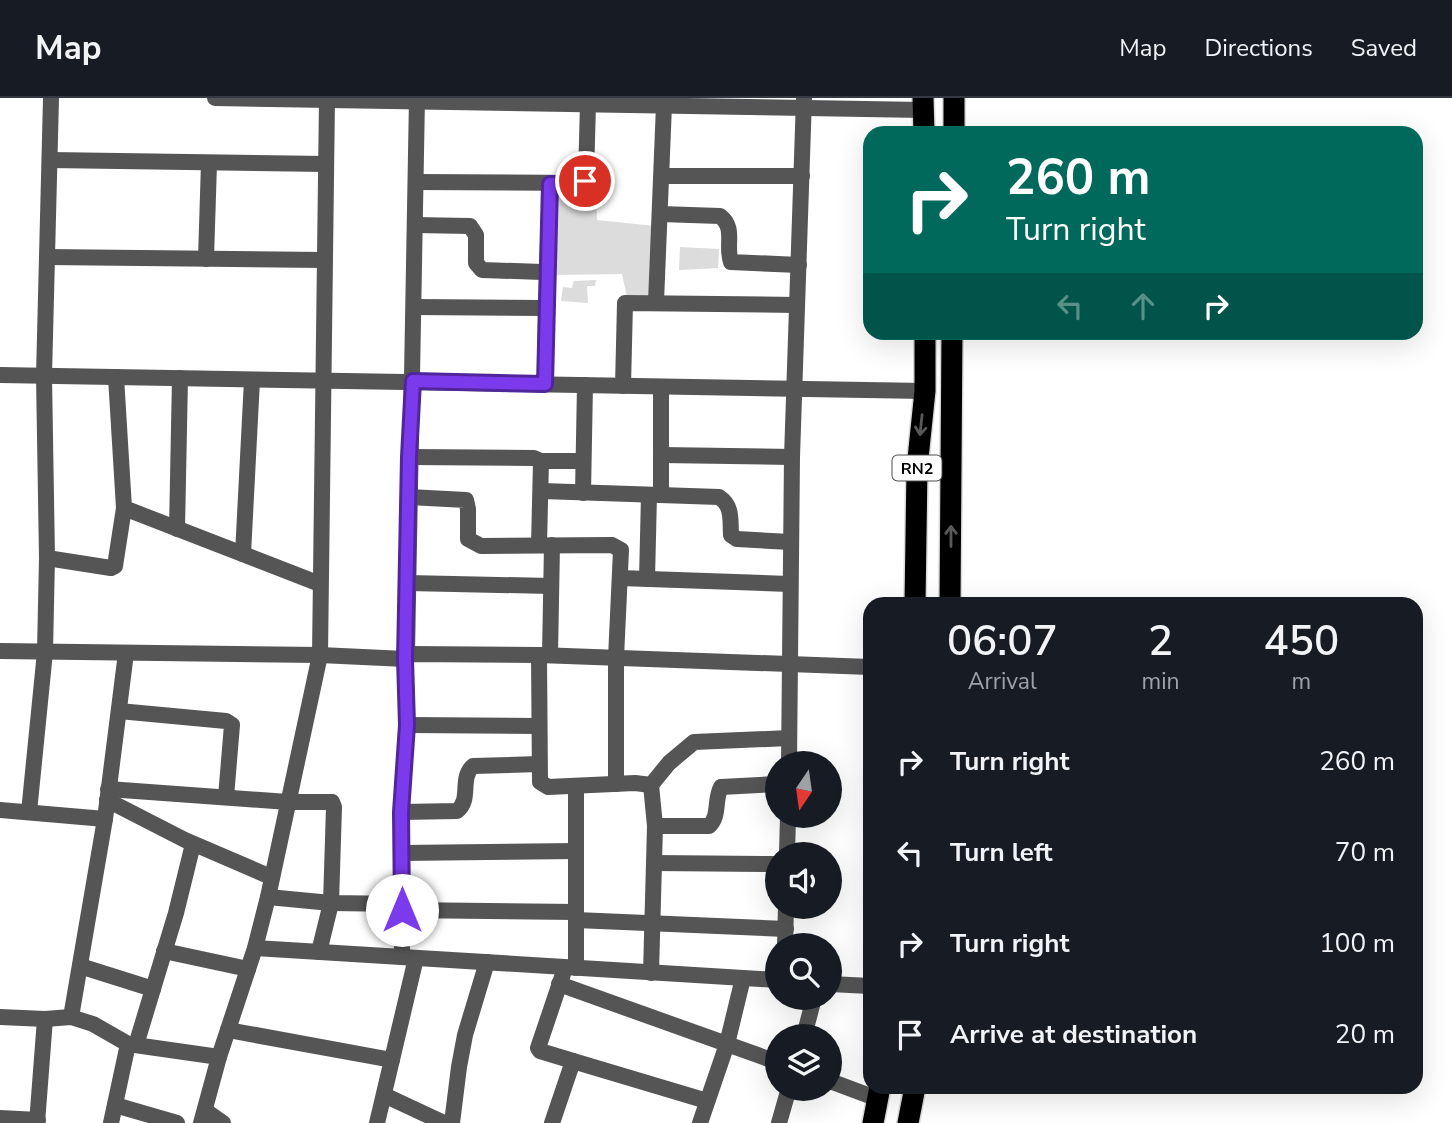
<!DOCTYPE html>
<html lang="en">
<head>
<meta charset="utf-8">
<style>
	:root { --surface:#171b24; --page:#242831; --text:#f1f3f6; --muted:#9ea1a6; --line:#363941 }
	body { margin:0; font-family:"Nunito Sans",sans-serif; background:var(--page); color:var(--text); height:100vh; display:flex; flex-direction:column; font-size:26px; white-space:nowrap }
	* { box-sizing:border-box; margin:0 }
	p { font-size:23px; color:var(--muted) }
	.icon { flex:none; width:38px; height:38px; fill:none; stroke:currentColor; stroke-width:2; stroke-linecap:round; stroke-linejoin:round }
	.map { position:relative; flex:1; overflow:hidden }
	.side { position:absolute; left:863px; top:499px; width:560px; height:497px; display:flex; flex-direction:column; background:var(--surface); border-radius:21px; box-shadow:0 7px 28px #0002 }
	.side>* { flex:none }
	.guide { position:absolute; left:863px; top:28px; width:560px; height:214px; border-radius:21px; box-shadow:0 7px 28px #0002; background:#00695c; color:#fff; overflow:hidden }
	.needle { width:46px; rotate:193deg }
	.tools { position:absolute; left:765px; top:653px; display:grid; gap:14px }
	.tools a { display:grid; place-items:center; width:77px; height:77px; border-radius:50%; background:var(--surface); box-shadow:0 7px 28px #0002; font-size:35px }
	.pin { position:absolute; display:grid; place-items:center; width:60px; height:60px; color:#fff; margin:-30px; border:4px solid #fff; border-radius:50%; box-shadow:0 2px 7px #0007 }
	.me { position:absolute; width:77px; margin:-38px; rotate:0deg; stroke-linejoin:round; filter:drop-shadow(0 0 5px #0008) }
	.turn { display:flex; align-items:center; gap:24px; height:147px; padding:0 28px; font-size:32px }
	.turn .icon { width:91px; height:91px; stroke-width:2.5 }
	.turn b { display:block; font-size:49px; line-height:60px }
	.lanes { display:flex; align-items:center; height:66px; padding:0 28px; background:#0003; justify-content:center; gap:35px; direction:ltr }
	.lanes .off { opacity:.35 }
	.eta { display:flex; justify-content:space-evenly; align-items:center; height:119px; text-align:center }
	.eta b { font-size:42px; font-weight:600; line-height:49px }
	ul { padding:0; list-style:none }
	li { display:flex; align-items:center; gap:21px; height:91px; padding:0 28px }
	li div { flex:1 }
	li b { display:block; font-size:26px }
	li em { font-style:normal }
	header { display:flex; align-items:center; gap:42px; box-sizing:border-box; height:98px; padding:0 35px; background:var(--surface); border-bottom:2px solid var(--line) }
	header strong { font-size:33px }
	nav { display:flex; gap:38px; margin-inline-start:auto; font-size:24px }
	.map>svg:first-child { display:block }
	.green { fill:#dcdcdc }
	.lines { fill:none; stroke-linecap:round; stroke-linejoin:round }
	.highway-casing { stroke:#dbdbdb; stroke-width:24 }
	.minor { stroke:#555; stroke-width:16 }
	.highway { stroke:#000; stroke-width:21 }
	.oneway { stroke:#595959 }
	.route-casing { stroke:#51269a; stroke-width:18 }
	.route { stroke:#7c3aed; stroke-width:12 }
	.labels { text-anchor:middle; stroke-width:5; stroke-linejoin:round; paint-order:stroke }
	.shield { fill:#fff; stroke:#4c4c4c; stroke-width:2 }
	.shield-label { font-size:16px; font-weight:bold; fill:#000 }
</style>
</head>
<body>
<header>
<strong>Map</strong>
<nav><a>Map</a><a>Directions</a><a>Saved</a></nav>
</header>
<div class="map">
<svg width="1452" height="1025" viewBox="0 0 1452 1025">
	<rect width="100%" height="100%" fill="#fff"/>
	<g class="green">
		<path d="M596,88L597,122L655,128L650,199H627L622,176L555,177L556,94Z"/>
		<path d="M680,149L719,151L718,170L679,172Z"/>
		<path d="M596,182L595,188H587L588,205L561,203L563,189L572,190L574,183Z"/>
	</g>
	<g class="lines">
		<g class="highway-casing">
			<g id="highway">
				<path d="M923,0L924,35"/>
				<path d="M954,35V0"/>
				<path d="M915,506L917,370L925,293V234"/>
				<path d="M950,506L952,234"/>
				<path d="M873,1025L880,989"/>
				<path d="M908,1025L915,989"/>
			</g>
		</g>
		<g class="minor">
			<path d="M215,0L923,12"/>
			<path d="M50,62L326,66"/>
			<path d="M662,78H802"/>
			<path d="M416,84L581,85L586,79L588,6"/>
			<path d="M660,116L720,118C736,130 725,147 731,164L799,167"/>
			<path d="M415,127L470,128L476,137V165L482,172L542,174L547,177L546,214"/>
			<path d="M47,159L324,162"/>
			<path d="M206,161L209,65"/>
			<path d="M547,177L550,86"/>
			<path d="M656,204L664,7"/>
			<path d="M414,209L544,210L546,214L545,286"/>
			<path d="M0,277L925,293"/>
			<path d="M116,279L124,410L320,486"/>
			<path d="M623,288L625,205L797,207"/>
			<path d="M661,289V397"/>
			<path d="M661,357L792,359"/>
			<path d="M409,359L534,360L541,363L539,447"/>
			<path d="M541,363H583"/>
			<path d="M542,393L719,399C733,408 730,422 731,437L737,441L790,444"/>
			<path d="M583,395L585,287"/>
			<path d="M409,399L466,402L468,411V441L481,448L612,447L621,452L616,560V686"/>
			<path d="M177,431L180,280"/>
			<path d="M243,456L252,282"/>
			<path d="M47,460L111,470L115,468L124,410"/>
			<path d="M620,480L789,486"/>
			<path d="M647,481L649,397"/>
			<path d="M408,485L551,488"/>
			<path d="M0,553L320,557L405,561L407,556L539,557L870,569"/>
			<path d="M407,556L417,0"/>
			<path d="M539,557L540,684L548,689L635,685L651,687L655,728L651,875"/>
			<path d="M550,557L552,447"/>
			<path d="M119,613L226,623L232,627L226,699"/>
			<path d="M407,627L539,628"/>
			<path d="M789,665L792,359L804,0"/>
			<path d="M651,687L669,665L694,644L789,640"/>
			<path d="M576,688V870"/>
			<path d="M108,691L288,704H332L334,709L331,805L319,854"/>
			<path d="M107,702L185,742L271,779"/>
			<path d="M0,712L105,721"/>
			<path d="M29,714L45,554L47,460L44,278L51,0"/>
			<path d="M401,714L457,713C472,701 459,681 473,668L539,666"/>
			<path d="M655,728H709C720,718 714,702 721,689L777,686"/>
			<path d="M401,755L576,753"/>
			<path d="M787,756L788,718"/>
			<path d="M654,765L777,766"/>
			<path d="M268,799L331,805L402,806"/>
			<path d="M402,812L576,814"/>
			<path d="M576,822L786,831"/>
			<path d="M785,847L786,808"/>
			<path d="M255,850L777,882"/>
			<path d="M164,853L248,871"/>
			<path d="M402,859L401,714L407,627L405,561"/>
			<path d="M80,868L153,891"/>
			<path d="M563,876L538,950L540,953L573,963"/>
			<path d="M559,886L777,964"/>
			<path d="M830,886L870,888"/>
			<path d="M0,919L45,921L71,919L93,926L128,946L219,959"/>
			<path d="M71,919L105,721L126,555"/>
			<path d="M228,932L392,962"/>
			<path d="M804,938L814,900"/>
			<path d="M136,947L176,815L193,746"/>
			<path d="M830,983L878,1001"/>
			<path d="M384,997L444,1025"/>
			<path d="M115,1007L177,1025"/>
			<path d="M206,1013L223,1025"/>
			<path d="M0,1020L38,1022"/>
			<path d="M37,1025L45,921"/>
			<path d="M111,1025L128,946"/>
			<path d="M201,1025L219,959L255,850L268,799L320,557L327,0"/>
			<path d="M377,1025L416,860"/>
			<path d="M452,1025L459,969L465,937L487,864"/>
			<path d="M552,1025L573,963L707,1003"/>
			<path d="M700,1025L727,946L743,880"/>
			<path d="M779,1025L789,990"/>
		</g>
		<use href="#highway" class="highway"/>
	</g>
	<defs><path id="oneway-shaft" d="M-6 0H5M1.5-3L5.5 0L1.5 3" fill="none" stroke-width="1.6" stroke-linecap="round" stroke-linejoin="round" transform="scale(1.75)"/></defs>
	<g class="oneway">
		<use href="#oneway-shaft" transform="translate(921 327) rotate(96)"/>
		<use href="#oneway-shaft" transform="translate(951 438) rotate(-90)"/>
	</g>
	<g class="lines">
		<g class="route-casing">
			<path id="route" d="M402,812L401,714L407,627L405,561L409,359L413,283L545,286L550,86H581L585,83"/>
		</g>
		<use href="#route" class="route"/>
	</g>
	<g class="labels">
		<rect class="shield" x="892.5" y="357.5" width="49" height="25" rx="5"/>
		<g class="shield-label">
			<text x="917" y="376">RN2</text>
		</g>
	</g>
</svg>
<div class="tools">
<a><svg class="needle" viewBox="-14 -14 28 28"><path d="M0-13l5 13h-10z" fill="#e53935"/><path d="M0 13l5-13h-10z" fill="#9ea1a6"/></svg></a>
<a><svg class="icon" aria-label="sound" viewBox="0 0 24 24"><path d="M4 9h4l5-4v14l-5-4H4zM17 9q2 3 0 6"/></svg></a>
<a><svg class="icon" aria-label="search" viewBox="0 0 24 24"><circle cx="10" cy="10" r="6"/><path d="M15 15l6 6"/></svg></a>
<a><svg class="icon" aria-label="layers" viewBox="0 0 24 24"><path d="M12 4l9 5-9 5-9-5zM3 14l9 5 9-5"/></svg></a>
</div>
<div class="pin" style="left:585px;top:83px;background:#d93025"><svg class="icon" aria-label="arrive" viewBox="0 0 24 24"><path d="M6 21V4h12l-3 4 3 4H6"/></svg></div>
<svg class="me" style="left:402px;top:812px" viewBox="-20 -20 40 40"><circle r="19" fill="#fff"/><path d="M0-13L10 11 0 6-10 11z" fill="#7c3aed"/></svg>
<div class="guide">
<div class="turn"><svg class="icon" aria-label="right" viewBox="0 0 24 24"><path d="M7 20v-9h11M14 6l5 5-5 5"/></svg><div><b>260 m</b>Turn right</div></div>
<div class="lanes"><svg class="icon off" aria-label="left" viewBox="0 0 24 24"><path d="M17 20v-9H6M10 6l-5 5 5 5"/></svg><svg class="icon off" aria-label="ahead" viewBox="0 0 24 24"><path d="M12 20V5M6 11l6-6 6 6"/></svg><svg class="icon" aria-label="right" viewBox="0 0 24 24"><path d="M7 20v-9h11M14 6l5 5-5 5"/></svg></div>
</div>
<section class="side">
<div class="eta">
<div><b>06:07</b><p>Arrival</p></div>
<div><b>2</b><p>min</p></div>
<div><b>450</b><p>m</p></div>
</div>
<ul>
<li><svg class="icon" aria-label="right" viewBox="0 0 24 24"><path d="M7 20v-9h11M14 6l5 5-5 5"/></svg><div><b>Turn right</b></div><em>260 m</em></li>
<li><svg class="icon" aria-label="left" viewBox="0 0 24 24"><path d="M17 20v-9H6M10 6l-5 5 5 5"/></svg><div><b>Turn left</b></div><em>70 m</em></li>
<li><svg class="icon" aria-label="right" viewBox="0 0 24 24"><path d="M7 20v-9h11M14 6l5 5-5 5"/></svg><div><b>Turn right</b></div><em>100 m</em></li>
<li><svg class="icon" aria-label="arrive" viewBox="0 0 24 24"><path d="M6 21V4h12l-3 4 3 4H6"/></svg><div><b>Arrive at destination</b></div><em>20 m</em></li>
</ul>
</section>
</div>
</body>
</html>
